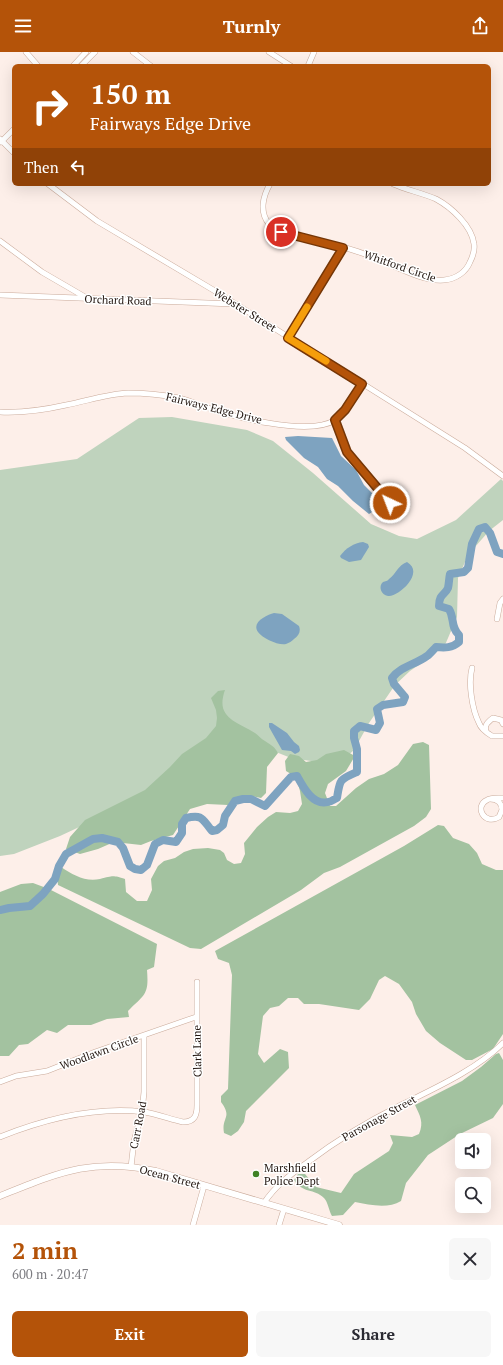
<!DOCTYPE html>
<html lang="en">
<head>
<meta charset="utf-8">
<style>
	:root { --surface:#fff; --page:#f7f7f7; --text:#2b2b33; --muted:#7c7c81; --accent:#b45309 }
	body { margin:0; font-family:"PT Serif",serif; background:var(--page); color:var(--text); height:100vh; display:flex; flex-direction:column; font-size:15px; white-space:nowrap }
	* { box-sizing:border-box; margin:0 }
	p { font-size:13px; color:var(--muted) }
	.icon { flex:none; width:22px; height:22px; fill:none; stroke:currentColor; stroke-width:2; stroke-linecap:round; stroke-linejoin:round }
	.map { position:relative; height:1173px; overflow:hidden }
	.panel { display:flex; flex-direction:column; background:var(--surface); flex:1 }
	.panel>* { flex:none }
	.banner { position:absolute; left:12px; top:12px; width:479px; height:122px; border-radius:6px; box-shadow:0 4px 16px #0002; background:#b45309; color:#fff; overflow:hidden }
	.buttons { position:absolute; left:455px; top:1081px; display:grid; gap:8px }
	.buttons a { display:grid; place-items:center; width:36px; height:36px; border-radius:6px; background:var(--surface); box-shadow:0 4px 16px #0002; font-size:20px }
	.pin { position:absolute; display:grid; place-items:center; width:34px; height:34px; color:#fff; margin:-17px; border:2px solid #fff; border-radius:50%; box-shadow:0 1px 4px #0007 }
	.me { position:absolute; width:44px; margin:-22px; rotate:317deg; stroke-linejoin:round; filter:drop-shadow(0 0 3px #0008) }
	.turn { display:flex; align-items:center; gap:14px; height:84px; padding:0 12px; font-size:18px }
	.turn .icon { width:52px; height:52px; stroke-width:2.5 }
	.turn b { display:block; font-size:28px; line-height:34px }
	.then { display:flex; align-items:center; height:38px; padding:0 12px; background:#0003; gap:8px; font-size:15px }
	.round { display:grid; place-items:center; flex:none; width:42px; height:42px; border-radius:6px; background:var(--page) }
	.summary { display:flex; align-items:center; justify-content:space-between; height:68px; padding:0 12px }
	h1 { font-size:24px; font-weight:700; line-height:30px; color:var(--accent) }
	.button { display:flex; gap:8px; margin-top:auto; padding:8px 12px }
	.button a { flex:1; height:46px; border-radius:6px; background:var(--accent); color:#fff; font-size:16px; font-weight:700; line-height:46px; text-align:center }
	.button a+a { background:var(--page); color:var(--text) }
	header { display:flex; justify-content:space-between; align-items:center; height:52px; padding:0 12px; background:var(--accent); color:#fff; font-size:18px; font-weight:700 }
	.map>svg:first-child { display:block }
	.green { fill:#bfd3bd }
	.forest { fill:#a3c2a0 }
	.water { fill:#7ea3c0 }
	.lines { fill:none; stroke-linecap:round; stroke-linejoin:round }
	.river { stroke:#7ea3c0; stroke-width:8 }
	.minor-casing { stroke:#caaa9a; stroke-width:6 }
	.major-casing { stroke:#caaa9a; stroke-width:7 }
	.minor { stroke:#fff; stroke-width:5 }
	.major { stroke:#fff; stroke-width:6 }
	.route-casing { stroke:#753606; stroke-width:10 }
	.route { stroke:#b45309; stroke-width:7 }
	.slow { stroke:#f59e0b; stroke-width:7 }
	.poi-dot { fill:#3e8225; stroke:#fff; stroke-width:1.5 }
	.labels { text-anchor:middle; stroke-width:3; stroke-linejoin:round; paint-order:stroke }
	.street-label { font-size:11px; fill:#221610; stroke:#fff }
	.poi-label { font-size:11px; fill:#221610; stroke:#fff; text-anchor:start }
</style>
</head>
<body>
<header><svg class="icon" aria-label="menu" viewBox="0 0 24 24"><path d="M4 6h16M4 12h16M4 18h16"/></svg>Turnly<svg class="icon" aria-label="share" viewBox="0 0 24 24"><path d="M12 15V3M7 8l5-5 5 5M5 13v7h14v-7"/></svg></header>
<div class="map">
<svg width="503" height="1173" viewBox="0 0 503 1173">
	<rect width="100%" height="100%" fill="#fdefe9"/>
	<path class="green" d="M172,365L247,378L273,389L313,421L371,472L399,484L417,487L456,468L501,427L503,429V468L489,479L468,503L458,526L457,565L445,593L433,603L410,619L395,633L369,671L354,698L345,706L324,711L291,706L266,696L150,742L60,784L14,802L0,804V418L77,407L139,366Z"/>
	<g class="forest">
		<path d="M225,638C215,666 236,669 255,681C258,683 261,687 265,689C271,693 275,695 278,701L267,715L266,741L261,746L246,743L228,753L207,752L190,757L173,783L151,789L141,793L114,790L98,797L80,802L66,797L70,785L85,768L145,738L170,715L182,702L206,686L216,674L217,666L216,658L211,646L218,639Z"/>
		<path d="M423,690L429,693L431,757L426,765L414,774L340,815L324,821L301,838L201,897L190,896L58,833L57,823L61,815C73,823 85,830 100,827C113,824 112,823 125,827L126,840L137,849H147L152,838L151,827L158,814L164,809L175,806L184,800L193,797L208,796L220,798L224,801L227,808L234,812L241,811L245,802L244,791L257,775L268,765L276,760L290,761L298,759L302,752L300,739L296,725L286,719L285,709L290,702L299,704L306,710L317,708L326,702L344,698L355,704L346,719L328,732L325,741L330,754H336L356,736L369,727L384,722L398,713L413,692Z"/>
		<path d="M438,773L444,774L453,786L469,792L477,801L482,812L496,818H503V982L493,997L472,1008H466L440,991L426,979L416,962L412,950L399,932L385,924L379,928L370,947L359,958L319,952H304L298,946H288L279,954L270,956L263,964L258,1002L264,1011L280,997L288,1000L289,1016L246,1059L244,1070L238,1079L231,1084L224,1081C221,1065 233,1066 221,1050V1044L228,1037L232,923L229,911L218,907L215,899L404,794Z"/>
		<path d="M33,831L49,837L157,892L154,915L147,918C149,943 145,942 128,959L129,965L107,967L91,973H68L57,981L47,978L28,992L19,993L9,1004H0V840L21,832Z"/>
		<path d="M499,1001L503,1008V1052L493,1066L460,1082L428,1103L406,1131L401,1149C388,1157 370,1153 355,1150L343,1163L332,1164C329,1159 328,1150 324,1146C314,1136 303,1142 294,1128L298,1122H305L316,1135L341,1141L354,1122L389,1099L393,1091L390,1083L412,1085L419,1082C424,1070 420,1064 415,1053L462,1029L481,1015L496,1002Z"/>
	</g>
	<g class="water">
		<path d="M298,384L332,386L341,404L356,418L364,433L380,449L381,455L369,462L353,449L338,434L327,427L318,415L304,406L286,388L285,385Z"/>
		<path d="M363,490L368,492L369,495L361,508L349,510L341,506L340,504C346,496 354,491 363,490Z"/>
		<path d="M407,510C426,521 397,546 388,544C381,543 378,534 383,530C385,529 388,529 389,527C396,522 398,513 407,510Z"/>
		<path d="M274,561L282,562L299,574C301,579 299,584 294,587C292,589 289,591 286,592C279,594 262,586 258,580C251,570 267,563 274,561Z"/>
		<path d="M269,671H272L287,681L294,690L299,694L300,698L299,700L295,702L291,699L282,698L269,675Z"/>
	</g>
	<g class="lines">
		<path class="river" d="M0,858L9,856L30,854L43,842L55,827L59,814L66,802L93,787L102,786L118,790L123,796L130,814L135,817L141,818L147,813L155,792L163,788L176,790L182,781V772L186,766C203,762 202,767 212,779L217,778L223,773L225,764L235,749L243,747H251L265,754L291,725L297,724C303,735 313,754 328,750C331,750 334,747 337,746C340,727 339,728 357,720V697L354,686V679L360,674L376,678L380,671L377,657L383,653L403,650L405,645L394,632L392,626C401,614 415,613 427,604C430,602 433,598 436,595C445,596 452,596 459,590V583C450,574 455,567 449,557L439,554C439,542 445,543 448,536C449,532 449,526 450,522L464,520L468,516L472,492L479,477L485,475L490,481L497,500L503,502"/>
		<g class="minor-casing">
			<g id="minor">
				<path d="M26,0L38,14"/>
				<path d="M133,0L151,14"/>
				<path d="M269,0L291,14"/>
				<path d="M73,14L86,0"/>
				<path d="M81,14L95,0"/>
				<path d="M308,14L314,0"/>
				<path d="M0,87L14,101"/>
				<path d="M1,90L14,77"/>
				<path d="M48,132L97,169L215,239L465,396L503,424"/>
				<path d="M270,132C263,144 259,160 269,172C279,184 299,185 314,188C333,192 352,197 370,204C392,212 421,230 444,228C456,227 466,220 470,210C473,204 475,198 474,192C472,174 451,155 436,147C422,141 407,138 393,132"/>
				<path d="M0,189L42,220L85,245"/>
				<path d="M0,243L234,252"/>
				<path d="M288,286L343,196"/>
				<path d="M0,360C22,361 44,358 66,353C87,349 107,342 128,341C145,341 163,343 179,346C187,348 194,351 202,354C230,364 309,385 335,368C347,360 354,344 362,332"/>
				<path d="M335,368L347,400L390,451"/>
				<path d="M497,567L500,551L503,547"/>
				<path d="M472,616C468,631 472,657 479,671C481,677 487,681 492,684H503"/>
				<path d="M486,679C484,673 488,670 493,666L501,668L503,672"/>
				<path d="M490,747C497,747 502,751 502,758L499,765C484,774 474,754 487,748C491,745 498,746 503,746"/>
				<path d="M0,1030L16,1024L47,1019L95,1000L196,965"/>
				<path d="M0,1085C45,1067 94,1054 144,1060C157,1062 170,1067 183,1070C195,1070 197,1063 197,1053V930"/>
				<path d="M131,1115L134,1089L142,1060L144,1040V984"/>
				<path d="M264,1151C275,1134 291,1122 308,1110C337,1088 367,1070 399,1054C433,1037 476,1018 503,991"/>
				<path d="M193,1173L204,1134"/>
				<path d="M279,1173L284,1157"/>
			</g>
		</g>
		<g class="major-casing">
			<path id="major" d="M0,1144C58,1121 92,1105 156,1119L339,1173"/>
		</g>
		<use href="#minor" class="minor"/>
		<use href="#major" class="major"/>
	</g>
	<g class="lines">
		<g class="route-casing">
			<path id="route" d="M281,180L343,196L288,286L362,332L345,358L335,368L347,400L390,451"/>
		</g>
		<use href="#route" class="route"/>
		<path class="slow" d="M307,255L288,286L326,309"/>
	</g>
	<circle class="poi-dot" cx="256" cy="1122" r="4"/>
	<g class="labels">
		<g class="street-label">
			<text transform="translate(400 214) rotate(19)" y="4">Whitford Circle</text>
			<text transform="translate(118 248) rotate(2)" y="4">Orchard Road</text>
			<text transform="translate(245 258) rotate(32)" y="4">Webster Street</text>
			<text transform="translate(214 356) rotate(14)" y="4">Fairways Edge Drive</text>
			<text transform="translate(197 999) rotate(-91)" y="4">Clark Lane</text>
			<text transform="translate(99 1000) rotate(-20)" y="4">Woodlawn Circle</text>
			<text transform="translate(379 1066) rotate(-29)" y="4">Parsonage Street</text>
			<text transform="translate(138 1073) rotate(-79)" y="4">Carr Road</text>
			<text transform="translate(170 1125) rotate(15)" y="4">Ocean Street</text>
		</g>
		<g class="poi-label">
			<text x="264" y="1120">Marshfield<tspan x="264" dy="13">Police Dept</tspan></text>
		</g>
	</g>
</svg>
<div class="buttons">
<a><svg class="icon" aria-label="sound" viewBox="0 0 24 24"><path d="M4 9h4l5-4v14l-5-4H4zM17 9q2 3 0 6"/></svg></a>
<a><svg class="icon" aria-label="search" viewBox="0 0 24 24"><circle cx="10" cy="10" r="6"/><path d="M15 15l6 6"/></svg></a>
</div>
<div class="pin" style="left:281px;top:180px;background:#d93025"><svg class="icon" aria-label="arrive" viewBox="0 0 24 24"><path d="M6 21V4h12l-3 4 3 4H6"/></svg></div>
<svg class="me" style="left:390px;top:451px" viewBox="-20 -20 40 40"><circle r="17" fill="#b45309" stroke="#fff" stroke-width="3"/><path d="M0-11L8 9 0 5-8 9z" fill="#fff"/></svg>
<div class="banner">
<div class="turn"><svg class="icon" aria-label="right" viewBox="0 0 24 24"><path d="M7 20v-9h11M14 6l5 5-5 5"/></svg><div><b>150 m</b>Fairways Edge Drive</div></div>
<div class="then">Then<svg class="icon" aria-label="left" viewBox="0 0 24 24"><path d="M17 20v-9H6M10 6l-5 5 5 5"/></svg></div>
</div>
</div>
<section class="panel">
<div class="summary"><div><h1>2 min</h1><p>600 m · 20:47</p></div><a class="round"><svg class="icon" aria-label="close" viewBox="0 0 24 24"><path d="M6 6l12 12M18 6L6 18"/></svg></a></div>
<div class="button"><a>Exit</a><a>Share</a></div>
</section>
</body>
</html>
